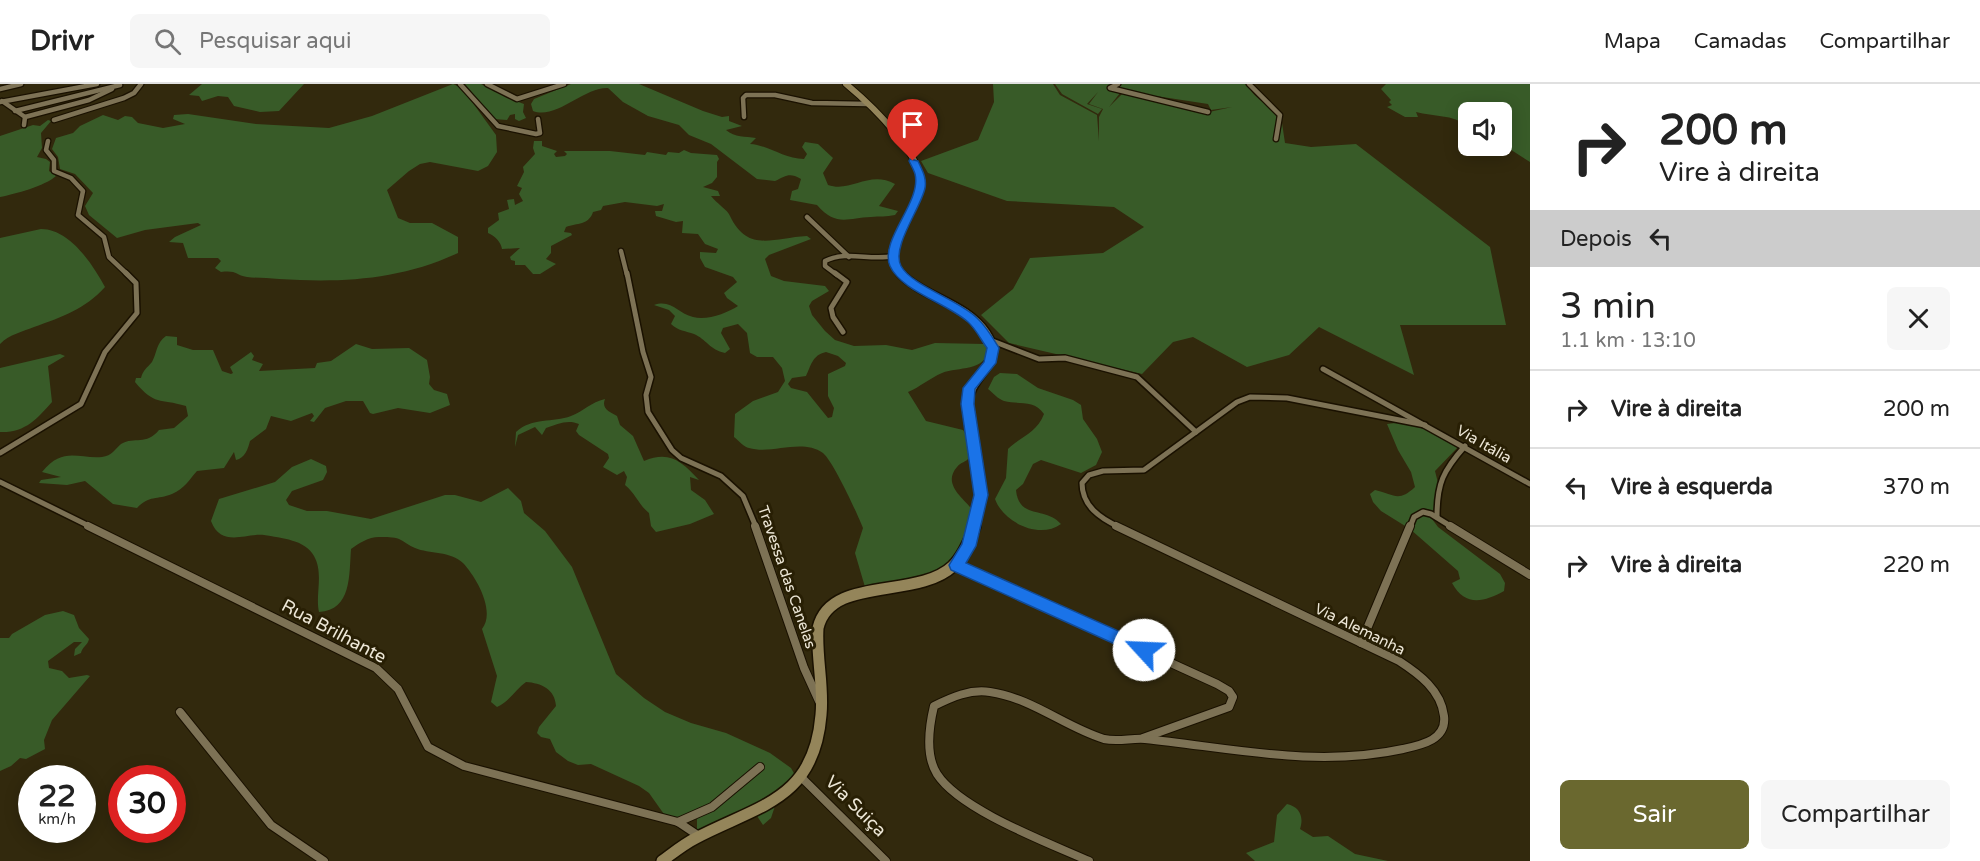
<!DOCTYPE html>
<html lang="pt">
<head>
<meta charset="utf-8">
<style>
	:root { --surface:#fff; --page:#f6f6f6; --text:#222; --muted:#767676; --line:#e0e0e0; --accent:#6a682f }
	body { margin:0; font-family:"Varela Round",sans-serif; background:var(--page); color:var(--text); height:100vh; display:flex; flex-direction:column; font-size:22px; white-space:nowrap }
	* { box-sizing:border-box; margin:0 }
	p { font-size:20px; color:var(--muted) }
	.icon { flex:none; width:33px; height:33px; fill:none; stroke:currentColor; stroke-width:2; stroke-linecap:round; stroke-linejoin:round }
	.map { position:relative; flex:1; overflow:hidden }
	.details { display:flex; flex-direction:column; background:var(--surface); width:450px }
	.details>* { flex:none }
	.guide { background:#fff; color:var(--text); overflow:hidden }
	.controls { position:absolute; left:1458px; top:18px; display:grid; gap:12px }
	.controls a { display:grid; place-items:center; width:54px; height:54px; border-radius:9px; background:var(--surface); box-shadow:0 3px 15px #0003; font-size:30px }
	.speed { position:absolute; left:18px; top:681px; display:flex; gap:12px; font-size:30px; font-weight:700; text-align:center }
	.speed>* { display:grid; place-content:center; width:78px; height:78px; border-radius:50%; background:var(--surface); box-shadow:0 3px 15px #0003; line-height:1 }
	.speed small { font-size:15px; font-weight:400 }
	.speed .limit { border:9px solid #d22; background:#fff; color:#111 }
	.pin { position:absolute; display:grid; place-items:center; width:51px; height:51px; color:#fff; margin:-62px -26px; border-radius:50% 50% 50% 0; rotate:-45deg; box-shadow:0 0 6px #0007 }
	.pin .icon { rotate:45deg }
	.me { position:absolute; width:66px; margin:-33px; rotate:295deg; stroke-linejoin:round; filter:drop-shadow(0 0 4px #0008) }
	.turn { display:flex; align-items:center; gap:21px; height:126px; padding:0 30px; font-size:27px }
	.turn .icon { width:78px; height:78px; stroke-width:2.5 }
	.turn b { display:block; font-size:42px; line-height:51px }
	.then { display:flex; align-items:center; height:57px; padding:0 30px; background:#0003; gap:12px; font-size:22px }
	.round { display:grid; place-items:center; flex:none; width:63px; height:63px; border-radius:9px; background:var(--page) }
	.head { display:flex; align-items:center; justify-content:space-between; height:102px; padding:0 30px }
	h1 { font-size:36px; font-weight:600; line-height:45px }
	.primary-button { display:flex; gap:12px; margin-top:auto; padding:12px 30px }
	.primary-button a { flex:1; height:69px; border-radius:9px; background:var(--accent); color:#fff; font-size:24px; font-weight:600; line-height:69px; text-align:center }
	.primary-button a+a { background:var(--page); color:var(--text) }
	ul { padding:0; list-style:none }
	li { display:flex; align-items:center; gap:18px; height:78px; padding:0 30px; border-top:2px solid var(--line) }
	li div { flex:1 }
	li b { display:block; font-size:22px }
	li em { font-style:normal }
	header { display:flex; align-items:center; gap:36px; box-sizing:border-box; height:84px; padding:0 30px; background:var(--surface); border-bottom:2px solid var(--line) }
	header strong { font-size:28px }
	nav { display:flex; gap:33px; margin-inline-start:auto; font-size:21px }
	.search { width:420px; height:54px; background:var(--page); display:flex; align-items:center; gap:15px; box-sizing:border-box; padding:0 21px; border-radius:9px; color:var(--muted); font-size:22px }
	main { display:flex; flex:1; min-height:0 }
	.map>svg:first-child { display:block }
	.green { fill:#385b28; fill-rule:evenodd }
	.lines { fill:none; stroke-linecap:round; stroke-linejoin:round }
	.street-far2-casing { stroke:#1a1100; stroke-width:7 }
	.street-far1-casing { stroke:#1a1100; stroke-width:8 }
	.street-casing { stroke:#1a1100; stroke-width:10 }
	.secondary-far2-casing { stroke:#1a1100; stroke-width:8 }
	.secondary-far1-casing { stroke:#1a1100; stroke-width:11 }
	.secondary-casing { stroke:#1a1100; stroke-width:14 }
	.street-far2 { stroke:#7d7255; stroke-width:4.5 }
	.street-far1 { stroke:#7d7255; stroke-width:5 }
	.street { stroke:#7d7255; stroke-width:8 }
	.secondary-far2 { stroke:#94855a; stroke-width:6 }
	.secondary-far1 { stroke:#94855a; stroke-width:8 }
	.secondary { stroke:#94855a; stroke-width:11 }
	.route { fill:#1a73e8; stroke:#114b97; stroke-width:1.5 }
	.labels { text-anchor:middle; stroke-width:6; stroke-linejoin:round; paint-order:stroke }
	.street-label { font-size:15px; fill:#ede7d7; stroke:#281f04 }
	.near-street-label { font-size:18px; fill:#ede7d7; stroke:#281f04 }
</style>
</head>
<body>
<header>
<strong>Drivr</strong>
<div class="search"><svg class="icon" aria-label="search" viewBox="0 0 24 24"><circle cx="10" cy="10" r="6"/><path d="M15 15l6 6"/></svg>Pesquisar aqui</div>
<nav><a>Mapa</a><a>Camadas</a><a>Compartilhar</a></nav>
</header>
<main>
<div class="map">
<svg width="1530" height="777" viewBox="0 0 1530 777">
	<rect width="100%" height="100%" fill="#32290d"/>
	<g class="green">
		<path d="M202,0H304L279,27L260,28L234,22L228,13L218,12L202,17L199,12L189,11Z"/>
		<path d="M453,0L462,4L496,51L497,68L488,82L478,87L430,78L420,80L409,87L387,106L398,134L410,139H432L458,153V169C400,196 342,199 279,195C268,194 257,194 247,193C235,191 237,186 221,188L215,184L221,177L218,174H188L183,159L169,158L175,153L201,141L198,139L145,146L117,154L89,131L85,122L93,109L75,90L60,85L58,73L52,65L56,54L73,49L80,42L103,31L118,36L125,32L132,33L138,39L163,44L185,40L173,35L174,31L188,30L256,40L329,44L372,32Z"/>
		<path d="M465,0H481L507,14L524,20L523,28L526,34L519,37L515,35V30L510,31L507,36L494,35Z"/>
		<path d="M571,0H639L703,27L722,33L729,32V37L742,42L726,46C735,54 745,52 756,54L750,60C768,61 784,75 804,75L807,70L802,63L805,58L818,60L833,74L823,89L828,101C851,109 869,86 895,100L879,122L898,127L895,131C886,133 880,132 871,133C847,134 836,143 817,121L790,116L792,107L798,105L801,95C789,88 786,92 775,97L757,95L711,60L689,51L679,41L648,32L623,18L608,4C584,3 556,36 533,27L531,20L534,15Z"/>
		<path d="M993,0H1053L1060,11L1097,31L1099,57V33L1103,25L1089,20L1098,8L1087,20L1102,25L1098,30L1062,10L1055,0H1115L1109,2L1108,5L1120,9L1109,23L1122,10L1209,28L1232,23L1211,26L1208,20L1156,12L1152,16L1113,6L1119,0H1247C1261,28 1284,14 1275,55H1279L1282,39L1285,59L1311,63L1356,60L1490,163L1506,241H1400L1414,291L1319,243L1289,271L1247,283L1193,253L1173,258L1142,290L1009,259L981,231L1013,205L1030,174L1103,169L1144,143L1114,123L1007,117L928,89L921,77L978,56L994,18Z"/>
		<path d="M1386,0H1530V78L1502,60V28H1468V42C1452,30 1434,33 1416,28L1418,33H1405L1387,23L1392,21L1389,18L1391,16L1381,5Z"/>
		<path d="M48,36L51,37L41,49L42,64L37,73L46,75L50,78L49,87L56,92C45,102 15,110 0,113V52L33,41L40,42Z"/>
		<path d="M534,57H542V62L557,67L554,70L556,73L565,72L567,70L564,67H610L645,71L647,68L666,71L668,68L679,69L684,66L691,69L717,71L719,75L717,78V93L712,99L703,103L718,107L720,112H711C716,119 728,126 730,132C748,169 772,154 807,152L811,155L769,171L765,175L771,192L784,197L825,202L829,207L812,217L809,222L812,231L825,247L835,256L854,262L886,261L912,266L935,259L984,260L990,264C984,289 959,282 942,289C930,294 920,303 908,308L926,337L963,346L969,354V374C966,378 961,378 957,383C941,401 966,416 975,429L974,443L942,490L865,503L855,469L863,444C857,429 833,377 823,369C801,354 772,371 749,364C744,363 739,357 734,353L735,330L753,317L778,308L785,297L782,284L773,273H757L750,269L747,249L738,240L723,244L721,249L730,265L725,269C710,266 706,255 694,250C686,247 678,247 671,240L675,232L669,226L654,221C672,215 678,230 693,233C707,237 727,229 738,222L727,214L724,209L737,198L733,193L705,183L700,174V168L716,169L718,165L705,160L698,150L682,149L683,137L676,138L656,132L655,127H662L664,120L657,122L625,118L603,122L601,126L593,128C589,141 577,139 566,143L564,148L571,149L572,151L551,162V169L546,175L556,180L540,190H533L525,181H515V177L511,176L510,173L520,164L502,165C501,158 495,152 488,149V144L499,136L498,129L509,125L507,116L514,115L515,121L523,117L519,110L522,104L517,102L524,88L523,83L535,70L533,64ZM826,268L838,272L846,279L845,282L828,290V312L834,324L832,333L828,334L807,308L791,304L788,300L792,294L806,292C811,282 812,271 826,268Z"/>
		<path d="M41,145C70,145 93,181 105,203C85,225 62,233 34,243C22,248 10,250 0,260V154Z"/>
		<path d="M166,252L177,253V261L193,266H213L222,287L231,290L233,289L230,283L251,268L254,272L252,276L263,280L259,287L315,284L317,279L331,277L356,260L372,265L409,264L427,276L430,293L429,300L434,306L447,310L450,321L430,329L398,324L373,330L370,329L363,317H346L325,324L314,338L310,337L314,332L312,329L291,337L271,332L266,345L250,357C248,365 245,374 236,376L234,368L224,384L197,387C189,396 185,404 172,410C157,416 149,411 137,424L113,420L85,397L67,401L39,399L41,396L61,393L42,388C63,362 78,375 102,373C112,372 115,365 121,360C135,352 146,362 159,346L174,344L188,332L186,322C159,314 155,322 135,298L136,294H141C143,286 147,284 152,278C157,269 156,259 166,252Z"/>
		<path d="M60,270L65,272L48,282L52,318C37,335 25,349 0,348V284Z"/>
		<path d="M1000,289L1017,290L1038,304L1073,316L1081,321L1083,335L1097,355L1102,368L1096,381L1081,389L1041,376L1033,380L1023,400L1016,406C1019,436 1045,422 1061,440C1039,456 1003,438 995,415L1006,394L1008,365C1020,353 1037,349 1044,330C1034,315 1019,321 1004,317C998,315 993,309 988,305L994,293Z"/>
		<path d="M605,315C601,325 610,328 617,332L620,341L633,352L644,377C670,366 682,378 699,396L690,393L691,406L705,416L714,430L690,440L656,448L651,442L649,429C638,420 636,410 625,401L627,393L624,387L617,391L603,383L609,374L608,370L579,351L576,347L579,340C568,335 557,340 546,344L542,351L535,343L518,351L515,363L516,348C532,333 553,339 571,332C584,327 591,318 605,315Z"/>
		<path d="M1403,338L1426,342L1459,362L1435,387L1439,403L1432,435L1438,443L1500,490L1505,499L1504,507C1484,518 1465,523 1452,499L1460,495L1458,487L1410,445L1381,427L1373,418L1370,410L1375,406C1394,410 1398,419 1415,403L1411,388L1398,366L1387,340Z"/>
		<path d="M311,375L326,382L327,388L323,396L292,407L286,416L289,421L307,427H327L371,435L445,411H455L481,418L508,404L521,417L524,429L545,447L572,483L616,590L644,614L665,628L691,639L726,649L770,669L791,684L796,693L776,719L771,734L763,741L757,732L748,731L699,747L697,745V735L677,736L666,733L649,709L639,702L591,680L578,681L568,677L556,668L550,655L541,653L537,649L539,643L556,622C555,605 541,599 526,598C516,605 508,619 497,623L491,618L497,592L482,545C496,527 476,493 463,479C451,467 429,470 415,464C409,462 404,457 399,455C394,453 385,453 381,453C370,452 359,459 351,465C349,491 352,526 319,528C315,510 324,490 314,472C306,456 281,454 264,451C246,449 221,464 211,437L219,415L275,398L292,383Z"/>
		<path d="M63,527L74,531L79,544L89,555C88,561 82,563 81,569L74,572L75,565L82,558H74L48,577L49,584L62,587L69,594L87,591L90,592L52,636L44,656L45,665L26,675L20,674L11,682L0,687V554H9L12,550L45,531Z"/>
		<path d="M1287,720C1300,723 1304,733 1300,745L1313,753L1328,752L1355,770L1388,777H1255L1246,769L1274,758L1277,731Z"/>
	</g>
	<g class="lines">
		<g class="street-far2-casing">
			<g id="street-far2">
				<path d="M460,0L498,42L536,50L540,49L538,35"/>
				<path d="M487,0L517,15L564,0"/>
				<path d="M1118,0L1110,4L1208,28"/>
				<path d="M1249,0L1280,31L1276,55"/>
				<path d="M0,5L21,0"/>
				<path d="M2,17L25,33L24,41"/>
				<path d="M0,18L97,0"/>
				<path d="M15,27L120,1"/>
				<path d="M25,33L89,16L112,5"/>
				<path d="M744,33L743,14L746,11H775L812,19L868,20"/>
				<path d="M54,36L124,14L134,9L141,0"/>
				<path d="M48,57L46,66L54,76V87L71,94L83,107L78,131L104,153L109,173L128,191"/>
				<path d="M807,133L849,173"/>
				<path d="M621,167L627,191"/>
				<path d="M837,191L825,182V177C847,166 870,177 893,172"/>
			</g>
		</g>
		<g class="street-far1-casing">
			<g id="street-far1">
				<path d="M627,189L643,268L651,293L646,311L648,328L672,366L681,374L721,392L743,412L756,443"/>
				<path d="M835,189L847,198L831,224L833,233L843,248"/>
				<path d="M990,256L1039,275L1065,274L1137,293L1196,348"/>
				<path d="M1323,285L1530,400"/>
				<path d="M0,369L81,320L105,268L137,229L136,199L126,189"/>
				<path d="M0,398L91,443"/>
				<path d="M1437,433C1437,399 1443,387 1465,362"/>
				<path d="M1119,443C1100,434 1082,422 1082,399L1089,391L1103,387L1144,386L1237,318L1250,313L1287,314L1425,341"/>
				<path d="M1410,443L1414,433L1423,428L1431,430L1452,443"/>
			</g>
		</g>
		<g class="street-casing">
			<g id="street">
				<path d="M88,442L376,584L398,605L428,663L464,682L678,738L699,752"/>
				<path d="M755,442L804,584L819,617"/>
				<path d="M1450,442L1530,491"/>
				<path d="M956,481L1217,600L1229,607L1233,613L1229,623L1143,654"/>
				<path d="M1361,559L1410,442"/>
				<path d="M180,628L271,741L324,777"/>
				<path d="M801,693L886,777"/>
				<path d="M678,738L712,723L760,683"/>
				<path d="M1089,777C1049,759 960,726 937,690C925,671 929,643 934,622C952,613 970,605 990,608C1032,614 1065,643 1104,655C1118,658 1131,654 1145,655C1232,664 1316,684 1403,665C1421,661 1447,656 1444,632C1441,606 1419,590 1399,577L1116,442"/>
			</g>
		</g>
		<g class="secondary-far2-casing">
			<path id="secondary-far2" d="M846,0C869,19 928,74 920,106C914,128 898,147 894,170V179L901,191"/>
		</g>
		<g class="secondary-far1-casing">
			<path id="secondary-far1" d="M900,189C924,214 966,219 986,249C1007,280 968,290 968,322C968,365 989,398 974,443"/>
		</g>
		<g class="secondary-casing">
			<path id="secondary" d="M662,777C673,769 684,760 696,754C759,721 814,716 821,631C824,602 816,573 818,544C830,491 917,516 953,482C964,471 970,456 975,442"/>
		</g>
		<use href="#street-far2" class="street-far2"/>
		<use href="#street-far1" class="street-far1"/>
		<use href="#street" class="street"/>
		<use href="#secondary-far2" class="secondary-far2"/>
		<use href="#secondary-far1" class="secondary-far1"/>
		<use href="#secondary" class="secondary"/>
	</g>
	<path class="route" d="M910,75L918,77C922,86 927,94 925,104C921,124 891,163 901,182C912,202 959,216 977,234C986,242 993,254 999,264L996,279L975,305L974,320L988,411L976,462L966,479L1150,561L1153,566L1150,571L1144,573L1139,571L951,486L949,481L962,460L974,411L961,320L963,304L984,278L987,264C981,256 976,245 968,238C947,219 901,207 890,182C879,156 922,118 915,90C914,86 911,81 909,77Z"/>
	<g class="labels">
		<g class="street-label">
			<text transform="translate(1484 360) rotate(30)" y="5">Via Itália</text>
			<text transform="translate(787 493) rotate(71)" y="5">Travessa das Canelas</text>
			<text transform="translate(1360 545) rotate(26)" y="5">Via Alemanha</text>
		</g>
		<g class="near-street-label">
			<text transform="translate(334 547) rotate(28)" y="6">Rua Brilhante</text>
			<text transform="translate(856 722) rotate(45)" y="6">Via Suiça</text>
		</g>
	</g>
</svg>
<div class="controls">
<a><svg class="icon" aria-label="sound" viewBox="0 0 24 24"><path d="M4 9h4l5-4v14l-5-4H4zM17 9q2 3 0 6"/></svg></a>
</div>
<div class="speed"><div>22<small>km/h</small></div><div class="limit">30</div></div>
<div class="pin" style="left:913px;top:77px;background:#d93025"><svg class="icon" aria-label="arrive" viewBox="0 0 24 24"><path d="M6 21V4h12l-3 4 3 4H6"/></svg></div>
<svg class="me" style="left:1144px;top:566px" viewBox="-20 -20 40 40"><circle r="19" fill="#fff"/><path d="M0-13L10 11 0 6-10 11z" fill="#1a73e8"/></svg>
</div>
<section class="details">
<div class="guide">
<div class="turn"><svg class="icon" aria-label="right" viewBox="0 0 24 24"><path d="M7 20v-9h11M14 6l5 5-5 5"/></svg><div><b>200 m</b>Vire à direita</div></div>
<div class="then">Depois<svg class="icon" aria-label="left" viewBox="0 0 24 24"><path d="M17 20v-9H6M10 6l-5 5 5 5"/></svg></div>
</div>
<div class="head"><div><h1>3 min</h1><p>1.1 km · 13:10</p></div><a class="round"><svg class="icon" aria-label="close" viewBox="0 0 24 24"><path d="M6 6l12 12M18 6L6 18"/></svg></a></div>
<ul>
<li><svg class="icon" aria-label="right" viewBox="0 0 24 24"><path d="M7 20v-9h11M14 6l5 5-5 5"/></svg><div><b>Vire à direita</b></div><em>200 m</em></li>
<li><svg class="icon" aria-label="left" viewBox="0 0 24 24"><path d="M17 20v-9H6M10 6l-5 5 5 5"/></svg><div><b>Vire à esquerda</b></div><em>370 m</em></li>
<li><svg class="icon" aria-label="right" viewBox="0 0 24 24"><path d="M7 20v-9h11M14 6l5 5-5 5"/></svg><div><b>Vire à direita</b></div><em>220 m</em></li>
</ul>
<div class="primary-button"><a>Sair</a><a>Compartilhar</a></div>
</section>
</main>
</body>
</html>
